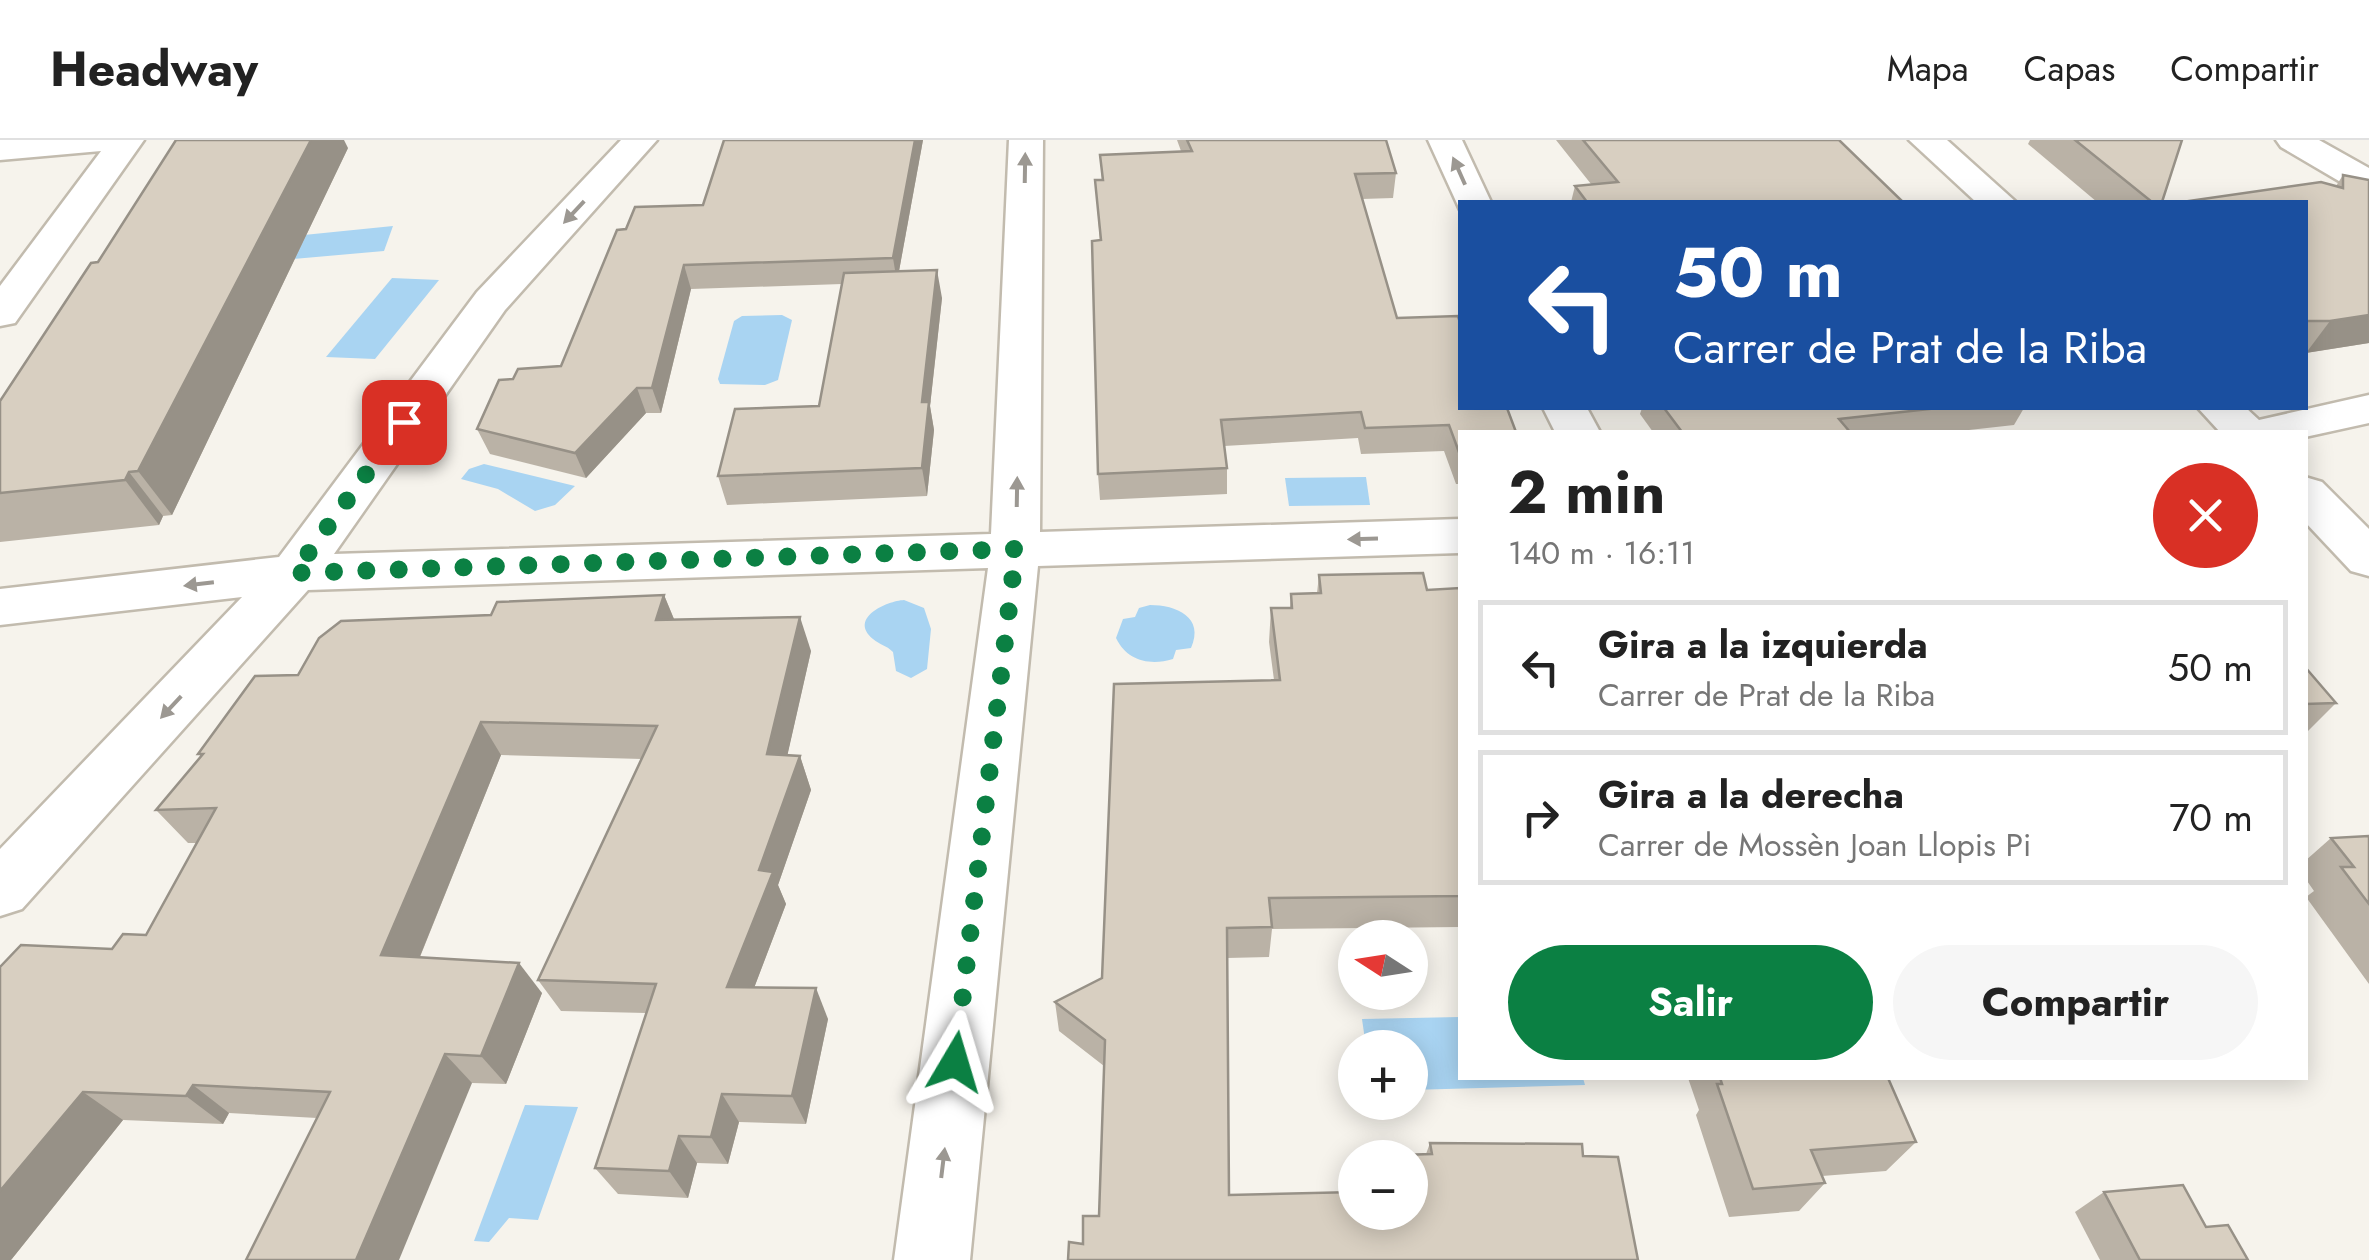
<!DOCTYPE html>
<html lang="es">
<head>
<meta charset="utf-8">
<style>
	:root { --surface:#fff; --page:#f6f6f6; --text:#222; --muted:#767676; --line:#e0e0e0; --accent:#0b8043 }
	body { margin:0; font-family:Jost,sans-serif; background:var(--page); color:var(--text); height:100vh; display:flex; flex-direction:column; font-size:38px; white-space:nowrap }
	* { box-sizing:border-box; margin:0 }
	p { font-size:32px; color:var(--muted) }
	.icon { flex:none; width:55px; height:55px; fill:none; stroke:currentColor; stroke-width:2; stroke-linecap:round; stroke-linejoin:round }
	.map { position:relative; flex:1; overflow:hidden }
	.details { position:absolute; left:1458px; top:290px; width:850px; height:650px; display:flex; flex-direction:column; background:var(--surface); border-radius:0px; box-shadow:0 5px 25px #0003 }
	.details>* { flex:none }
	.hud { position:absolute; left:1458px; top:60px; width:850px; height:210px; border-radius:0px; box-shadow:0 5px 25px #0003; background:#1a4fa0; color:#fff; overflow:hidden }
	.needle { width:65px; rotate:282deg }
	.fabs { position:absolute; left:1338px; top:780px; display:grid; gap:20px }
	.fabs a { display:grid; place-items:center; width:90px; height:90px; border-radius:50%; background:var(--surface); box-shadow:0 5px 25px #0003; font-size:50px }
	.pin { position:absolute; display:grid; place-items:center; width:85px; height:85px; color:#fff; margin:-42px; border-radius:20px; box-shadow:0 5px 15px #0006 }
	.me { position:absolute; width:110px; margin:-55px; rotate:7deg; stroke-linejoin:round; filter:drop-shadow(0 0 8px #0008) }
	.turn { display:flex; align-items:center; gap:35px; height:210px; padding:0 50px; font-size:45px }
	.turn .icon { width:130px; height:130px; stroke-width:2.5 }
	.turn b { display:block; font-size:70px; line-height:85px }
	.round { display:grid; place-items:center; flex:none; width:105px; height:105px; border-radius:52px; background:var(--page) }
	.summary { display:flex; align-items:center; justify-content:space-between; height:170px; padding:0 50px }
	h1 { font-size:60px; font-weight:700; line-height:75px }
	.action { display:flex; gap:20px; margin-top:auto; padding:20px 50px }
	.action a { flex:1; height:115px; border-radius:60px; background:var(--accent); color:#fff; font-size:40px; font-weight:700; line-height:115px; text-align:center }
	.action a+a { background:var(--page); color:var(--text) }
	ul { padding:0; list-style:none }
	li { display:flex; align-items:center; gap:30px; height:135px; margin:0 20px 15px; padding:0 30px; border:5px solid var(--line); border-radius:0px }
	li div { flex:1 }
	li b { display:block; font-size:38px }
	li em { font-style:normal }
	header { display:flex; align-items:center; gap:60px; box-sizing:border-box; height:140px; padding:0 50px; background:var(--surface); border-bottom:2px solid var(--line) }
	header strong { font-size:48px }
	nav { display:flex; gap:55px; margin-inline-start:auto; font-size:35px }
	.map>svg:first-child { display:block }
	.water { fill:#a9d4f2 }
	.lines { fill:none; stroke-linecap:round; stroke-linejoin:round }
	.minor-casing { stroke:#c2bbae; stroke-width:5 }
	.minor { fill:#fff; fill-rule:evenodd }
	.wall { fill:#bab2a6 }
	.shaded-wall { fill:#979187 }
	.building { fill:#d8cfc1; stroke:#979187; stroke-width:2.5 }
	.oneway { fill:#9c9892 }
	.route { stroke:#0b8043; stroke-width:18; stroke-dasharray:0 32.4 }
</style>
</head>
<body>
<header>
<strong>Headway</strong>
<nav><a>Mapa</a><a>Capas</a><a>Compartir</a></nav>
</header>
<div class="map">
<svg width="2369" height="1120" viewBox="0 0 2369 1120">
	<rect width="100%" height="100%" fill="#f6f3ec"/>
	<g class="water">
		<path d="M393,86L384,111L282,120L294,96Z"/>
		<path d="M392,138L439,140L375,219L326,217Z"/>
		<path d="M782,175L792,180L778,240L765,245L720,244L718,239L734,181L742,176Z"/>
		<path d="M484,324L575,346L555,365L535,371L498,349L461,339L469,329Z"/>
		<path d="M1366,337L1370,365L1289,366L1285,338Z"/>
		<path d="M904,460L924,468L931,489L927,529L911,538L896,531L893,512C886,505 880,505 873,499C848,478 887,461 904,460Z"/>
		<path d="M1150,465C1176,465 1205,477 1191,508L1176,510L1173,519C1150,526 1127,521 1116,498L1123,479L1135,477L1139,468Z"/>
		<path d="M1460,877V938H1583L1585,945L1410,950V908L1366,907L1362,879Z"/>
		<path d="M525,965L578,967L538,1080L509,1078L489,1102L474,1101Z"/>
	</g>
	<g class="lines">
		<g class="minor-casing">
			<g id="minor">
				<path d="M0,0H144L15,183L0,186V146L101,11L0,20Z"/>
				<path d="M621,0H657L505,170L334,414L991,394L1009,0H1043L1040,392L1460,379V413L1038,426L970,1120H894L988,428L308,450L22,769L0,776V709L242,457L0,485V449L279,417L477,152Z"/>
				<path d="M1428,0H1462L1491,62H1460V70Z"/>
				<path d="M1909,0H1947L2016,62H1976Z"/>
				<path d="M2276,0H2319L2369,28V54L2356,51L2281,7Z"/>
				<path d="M2369,255V283L2305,297V292H2220L2198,268H2246L2259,280Z"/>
				<path d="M1543,268H1587L1600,292H1555Z"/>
				<path d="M2305,337L2322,342L2369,389V436L2351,431L2305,382Z"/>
			</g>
		</g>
		<use href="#minor" class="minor"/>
	</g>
	<g class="wall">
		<path d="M724,0H923L899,131L942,158L930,266L934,290L927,356L727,365L718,336L819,266L842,144L691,149L661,273H646L586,338L490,314L477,289L513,239L561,226L626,89L703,65Z"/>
		<path d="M1177,0H1386L1396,33L1393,58L1362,59L1397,178L1460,292V344H1456L1444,311L1361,314L1358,298L1224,306L1227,328V354L1100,360L1098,334L1100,101L1095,40H1102L1100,15L1181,11Z"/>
		<path d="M1556,0H1839L1903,62H1571L1575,46L1591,44Z"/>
		<path d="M2030,0H2182L2162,62H2097L2028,4Z"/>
		<path d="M348,8L172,375L163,376L159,385L0,402V261L98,122Z"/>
		<path d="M2343,35L2369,203L2305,213V62L2336,46Z"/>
		<path d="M1642,268H2024L2014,285L1951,292H1653L1640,274Z"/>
		<path d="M1423,433L1427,450L1460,448V787L1272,789L1269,817L1227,818L1229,1055L1355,1052V1072H1410V1018H1398L1399,1015L1426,1014L1430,1003L1582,1004L1583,1016L1618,1017L1638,1120H1068L1069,1102L1083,1104V1076H1099L1104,926L1059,891L1055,862L1102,838L1114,544L1274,540L1269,502L1271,468H1290L1291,454L1317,453L1319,435Z"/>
		<path d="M664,455L674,479L811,511L787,616H800L811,650L778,745L786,764L754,848L828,879L806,984L739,982L728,1024L697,1023L688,1058L618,1054L595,1028L646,873L561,871L538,840L642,619L501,615L420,817L542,853L506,944L472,943L317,978L229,973L223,984L123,980L11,1120L112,809L146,795L197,703H188L156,670L201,616L198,614L298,535L491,475Z"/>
		<path d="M2305,527L2336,563L2308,591H2305Z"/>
		<path d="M2369,696V844L2306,757L2314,751L2305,738V721L2331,698Z"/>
		<path d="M1688,938H1888L1916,1002L1886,1031L1822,1036L1825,1043L1799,1071L1729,1077L1696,975L1699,970Z"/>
		<path d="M2104,1052L2206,1087L2248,1120H2100L2075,1072Z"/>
	</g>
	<g class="shaded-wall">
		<path d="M311,0H344L348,8L172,375L138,331Z"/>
		<path d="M915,0H923L897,142L893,118Z"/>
		<path d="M684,125L691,149L661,273L652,248Z"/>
		<path d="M937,130L942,158L930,266L934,290L927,356L922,328V262Z"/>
		<path d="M2369,175V203L2306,213L2330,181Z"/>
		<path d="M637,248L646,273L586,338L575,313Z"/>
		<path d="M129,332L163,376L159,385L125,340Z"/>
		<path d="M664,455L678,489L656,480Z"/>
		<path d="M800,477L811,511L780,648L767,614Z"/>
		<path d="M481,582L501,615L408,846L381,815Z"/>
		<path d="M800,616L811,650L778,745L786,764L743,877L727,847L759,730Z"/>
		<path d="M519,823L542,853L506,944L481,916Z"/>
		<path d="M816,848L828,879L806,984L792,956Z"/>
		<path d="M445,914L472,943L399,1120H356Z"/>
		<path d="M193,945L229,973L223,984L186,956Z"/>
		<path d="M83,952L123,980L11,1120H0V1051Z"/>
		<path d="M722,954L739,982L728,1024L711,997Z"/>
		<path d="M679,996L697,1023L688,1058L669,1031Z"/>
	</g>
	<g class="building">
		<path d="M176,0H311L138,331L129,332L125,340L0,353V261L91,123L98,122Z"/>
		<path d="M724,0H915L893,118L684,125L652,248H637L575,313L477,289L499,240L513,239L518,229L561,226L617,90L626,89L635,67L703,65Z"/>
		<path d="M1187,0H1386L1396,33L1355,34L1397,178L1458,176L1460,183V268H1507L1516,292H1460V315L1449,285L1365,288L1361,272L1221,280L1227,328L1098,334L1092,101L1101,100L1095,40H1103L1100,15L1192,11Z"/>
		<path d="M1583,0H1839L1903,62H1587L1575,46L1618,42Z"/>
		<path d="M2075,0H2182L2162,62H2152Z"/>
		<path d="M2343,35L2369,40V175L2330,181H2305V62H2182L2321,42L2343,48Z"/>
		<path d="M937,130L922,262H929L922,328L718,336L735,269L819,266L844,133Z"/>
		<path d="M1664,268H1938L1839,279L1850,292H1682Z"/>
		<path d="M1423,433L1427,450L1460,448V756L1269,758L1272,787L1227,788L1229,1055L1355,1052V1072H1410V1018H1399V1015L1432,1014L1430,1003L1582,1004L1583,1016L1618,1017L1638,1120H1068L1069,1102L1083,1104V1076H1099L1105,900L1055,862L1102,838L1114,544L1280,540L1271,468H1292L1291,454L1321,453L1319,435Z"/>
		<path d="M664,455L656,480L800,477L767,614L800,616L759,730L773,732L727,847L816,848L792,956L722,954L711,997L679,996L669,1031L595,1028L656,844L538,840L657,586L481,582L381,815L519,823L481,916L445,914L356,1120H246L330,952L193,945L186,956L83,952L0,1051V827L21,805L112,809L123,794L146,795L216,668L156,670L203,614H198L255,536L298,535L319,498L341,481L491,475L497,462Z"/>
		<path d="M2305,527L2336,563L2305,564Z"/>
		<path d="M2369,696V764L2341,727H2354L2331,698Z"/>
		<path d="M1720,938H1888L1916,1002L1811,1010L1825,1043L1753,1049L1717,944H1722Z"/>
		<path d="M2183,1045L2206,1087L2228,1085L2248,1120H2140L2104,1052Z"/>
	</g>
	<defs><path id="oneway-solid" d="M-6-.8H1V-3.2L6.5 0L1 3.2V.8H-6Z" transform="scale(2.5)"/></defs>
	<g class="oneway">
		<use href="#oneway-solid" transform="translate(1025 28) rotate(-89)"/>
		<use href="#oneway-solid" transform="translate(1459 31) rotate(-114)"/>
		<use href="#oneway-solid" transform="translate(574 72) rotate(133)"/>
		<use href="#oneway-solid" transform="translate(1017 352) rotate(-89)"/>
		<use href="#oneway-solid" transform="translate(1363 399) rotate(178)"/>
		<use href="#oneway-solid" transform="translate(199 444) rotate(173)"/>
		<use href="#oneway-solid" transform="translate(171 567) rotate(133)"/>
		<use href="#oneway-solid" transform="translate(943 1023) rotate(-83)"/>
	</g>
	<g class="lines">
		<path class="route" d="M404,282L294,433L1016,409L955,922"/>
	</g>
</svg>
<div class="fabs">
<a><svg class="needle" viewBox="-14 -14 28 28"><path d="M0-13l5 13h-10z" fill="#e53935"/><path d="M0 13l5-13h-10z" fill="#767676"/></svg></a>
<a>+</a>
<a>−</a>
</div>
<div class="pin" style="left:404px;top:282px;background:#d93025"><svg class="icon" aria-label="arrive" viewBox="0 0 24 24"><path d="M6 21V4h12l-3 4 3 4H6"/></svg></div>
<svg class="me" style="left:955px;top:922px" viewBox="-20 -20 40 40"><path d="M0-17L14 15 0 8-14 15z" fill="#0b8043" stroke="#fff" stroke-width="4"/></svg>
<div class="hud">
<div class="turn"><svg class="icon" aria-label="left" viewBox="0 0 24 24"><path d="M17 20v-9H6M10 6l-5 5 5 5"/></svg><div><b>50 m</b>Carrer de Prat de la Riba</div></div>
</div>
<section class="details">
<div class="summary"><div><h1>2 min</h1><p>140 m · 16:11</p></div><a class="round" style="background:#d93025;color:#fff"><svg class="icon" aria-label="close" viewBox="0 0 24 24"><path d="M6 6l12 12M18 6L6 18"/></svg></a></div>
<ul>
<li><svg class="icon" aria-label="left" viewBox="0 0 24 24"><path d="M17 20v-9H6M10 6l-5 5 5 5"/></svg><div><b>Gira a la izquierda</b><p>Carrer de Prat de la Riba</p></div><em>50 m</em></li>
<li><svg class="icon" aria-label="right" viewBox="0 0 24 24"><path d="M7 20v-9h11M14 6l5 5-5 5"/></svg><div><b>Gira a la derecha</b><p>Carrer de Mossèn Joan Llopis Pi</p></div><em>70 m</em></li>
</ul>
<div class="action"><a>Salir</a><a>Compartir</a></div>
</section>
</div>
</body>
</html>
